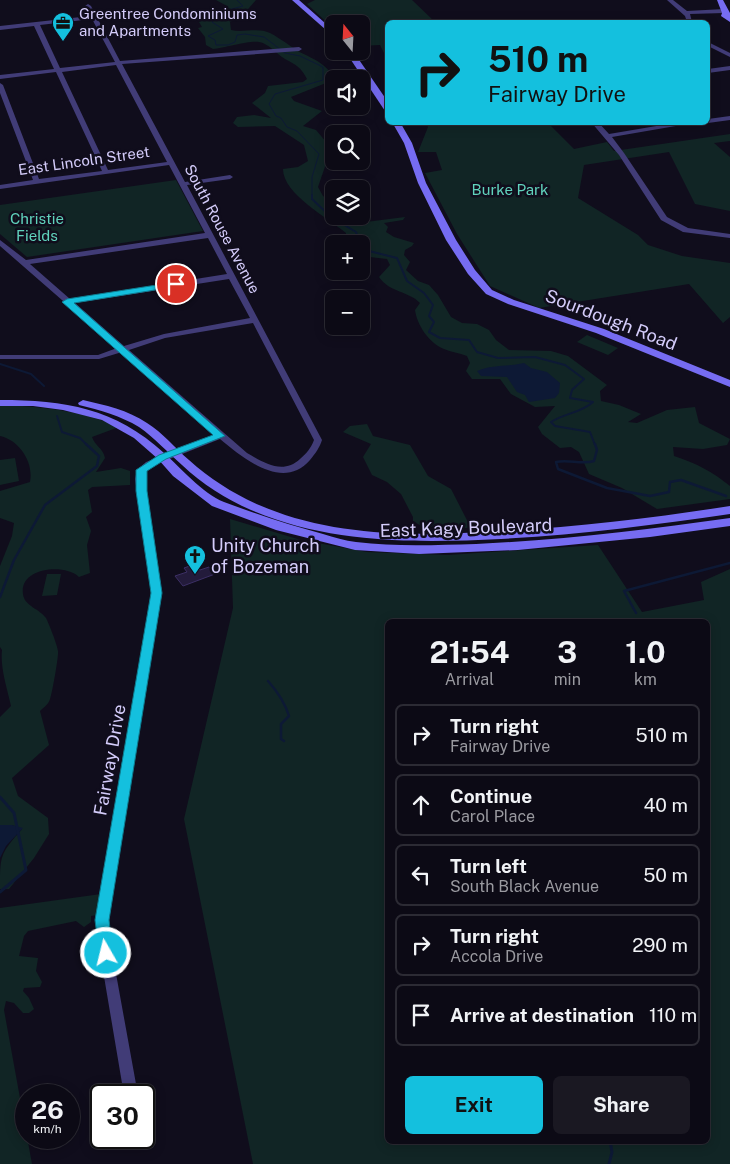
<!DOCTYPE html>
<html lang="en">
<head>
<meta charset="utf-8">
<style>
	:root { --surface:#0c0a15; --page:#1a1822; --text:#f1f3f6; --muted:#9a9aa0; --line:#2c2b34; --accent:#14c0de }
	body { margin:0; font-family:"Public Sans",sans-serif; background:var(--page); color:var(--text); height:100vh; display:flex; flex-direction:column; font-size:19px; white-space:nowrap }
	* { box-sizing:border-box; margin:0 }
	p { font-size:16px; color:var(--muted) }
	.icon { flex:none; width:28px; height:28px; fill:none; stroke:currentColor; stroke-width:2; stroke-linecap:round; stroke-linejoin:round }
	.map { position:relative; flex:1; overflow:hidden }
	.drawer { position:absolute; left:385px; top:619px; width:325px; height:525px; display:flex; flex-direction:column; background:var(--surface); border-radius:8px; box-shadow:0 2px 12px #0003,0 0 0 1px var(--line) }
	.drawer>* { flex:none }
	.guide { position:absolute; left:385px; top:20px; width:325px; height:105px; border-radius:8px; box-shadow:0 2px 12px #0003,0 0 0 1px var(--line); background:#14c0de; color:#111; overflow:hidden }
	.needle { width:32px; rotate:342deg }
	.fabs { position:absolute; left:325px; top:15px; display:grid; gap:10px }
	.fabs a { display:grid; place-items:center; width:45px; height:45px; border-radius:8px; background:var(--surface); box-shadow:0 2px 12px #0003,0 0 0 1px var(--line); font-size:25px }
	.speed { position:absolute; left:15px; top:1084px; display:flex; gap:10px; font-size:25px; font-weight:700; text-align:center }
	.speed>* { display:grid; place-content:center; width:65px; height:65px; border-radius:50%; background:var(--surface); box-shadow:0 2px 12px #0003,0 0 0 1px var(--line); line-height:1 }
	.speed small { font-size:12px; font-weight:400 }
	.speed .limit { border:2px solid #111; border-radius:8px; background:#fff; color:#111 }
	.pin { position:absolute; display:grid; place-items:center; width:42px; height:42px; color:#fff; margin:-21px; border:2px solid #fff; border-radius:50%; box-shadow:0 1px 5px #0007 }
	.me { position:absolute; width:55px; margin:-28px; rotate:352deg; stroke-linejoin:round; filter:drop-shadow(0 0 4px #0008) }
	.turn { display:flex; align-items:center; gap:18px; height:105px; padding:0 20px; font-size:22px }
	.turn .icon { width:65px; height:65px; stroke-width:2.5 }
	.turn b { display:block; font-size:35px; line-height:42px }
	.eta { display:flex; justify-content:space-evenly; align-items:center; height:85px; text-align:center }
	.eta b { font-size:30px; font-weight:700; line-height:35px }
	.cta { display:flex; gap:10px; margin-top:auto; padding:10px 20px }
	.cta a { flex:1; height:58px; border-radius:8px; background:var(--accent); color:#111; font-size:20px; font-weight:700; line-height:58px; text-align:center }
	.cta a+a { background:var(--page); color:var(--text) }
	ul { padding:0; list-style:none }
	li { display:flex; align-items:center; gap:15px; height:62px; margin:0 10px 8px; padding:0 10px; border:2px solid var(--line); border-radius:8px }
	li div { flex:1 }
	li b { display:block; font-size:19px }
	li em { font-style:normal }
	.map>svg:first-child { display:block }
	.green { fill:#112525; fill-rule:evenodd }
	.water { fill:#0d1935 }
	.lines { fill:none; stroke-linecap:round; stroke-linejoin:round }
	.stream-far3 { stroke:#0d1935; stroke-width:1 }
	.stream-far2 { stroke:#0d1935; stroke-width:2 }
	.stream-far1 { stroke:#0d1935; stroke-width:2.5 }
	.stream { stroke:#0d1935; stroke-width:3 }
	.building { fill:#231b3b; stroke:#3c2f65 }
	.street { fill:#413c77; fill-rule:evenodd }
	.secondary { fill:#766cf2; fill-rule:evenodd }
	.route { fill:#14c0de; stroke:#0d7d90 }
	.labels { text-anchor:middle; stroke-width:5; stroke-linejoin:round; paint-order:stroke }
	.far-poi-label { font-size:15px; fill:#d4ccfa; stroke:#100d1c; text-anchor:start }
	.far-street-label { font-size:15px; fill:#d4ccfa; stroke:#100d1c }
	.far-park-label { font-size:15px; fill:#60d2bc; stroke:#100d1c }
	.street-label { font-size:18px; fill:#d4ccfa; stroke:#100d1c }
	.poi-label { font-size:18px; fill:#d4ccfa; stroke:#100d1c; text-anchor:start }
</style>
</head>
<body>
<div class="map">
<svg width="730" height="1164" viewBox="0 0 730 1164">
	<rect width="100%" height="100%" fill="#100d1c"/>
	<g class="green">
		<path d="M216,0H256L242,16L230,22L231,30C243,33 258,27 270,33C276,36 283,41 289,45C304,57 318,57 330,72L326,83L291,97L294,101L322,111L303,126L316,130L327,143L329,155L318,187L323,196L334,202V216H350L358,223L405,217L403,220L384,223L388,227L386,232L394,237L414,243L412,246L405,250L404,255L410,262L406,270L418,281L429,285L438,295L451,317L462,323L477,324L489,330L496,340L509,350L551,351L568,356L607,385L600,391L601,401L619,405L641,414L628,422L637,423L667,410L695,407L699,423L730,439L727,445L703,449L673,447L674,456C698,464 711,471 730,486V499L657,509L622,488L589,474L579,452L571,447L560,448L542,434L538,427L555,406L535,407L511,394L500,379H472L466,371L470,363L467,356C459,353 451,352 444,349C429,343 417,325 415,310L420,303C409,291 390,293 379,277L390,265L387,259L361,256V244H345L346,233C328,218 283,194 283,169L298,167L308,161L304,145L275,126L238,127L233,123L237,117L254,115L271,118L252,103L265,93L268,86L303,82L307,79C301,67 296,65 285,59C277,54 268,43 259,42C250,40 224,48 213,49L206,45L205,37L198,28L202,27L199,22L220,12L227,6Z"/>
		<path d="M315,0H412L435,22H388L387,59L380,45L361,46V24H334V29L307,4Z"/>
		<path d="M426,123H548L574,149L607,142L614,151L730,134V141L714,143L730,157V211L695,204L669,152L584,165L578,198L638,235L648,245L682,256L730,263V317L723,323L689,284L539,308L490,286L457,234L425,173L442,170L436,152H418L428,127Z"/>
		<path d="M176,180L203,231L27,257L0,234V205Z"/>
		<path d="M587,335L618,348L608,355L577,342Z"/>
		<path d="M10,405C50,408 82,411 119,427L92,437C95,446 103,448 105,458L96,472L121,468L130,471V485L92,487L88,490L92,512L86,517L91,531L87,545L90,573L79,577C64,563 19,568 23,594C24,606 40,609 46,618C49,624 57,644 58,651C59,655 52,694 50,699C49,704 43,708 40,711L49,745L12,778L18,796L48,818L49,834L34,858L9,889H0C0,855 0,854 22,829L12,825H0V717L11,706C7,688 0,668 2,650L0,647V566L12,536L14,523L0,518V491L30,482C34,462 19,440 0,436V406Z"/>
		<path d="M367,424L373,436L410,445L428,476L451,489L471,528L423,527L413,521V517L401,494L387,482L372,475L363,457L371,444L343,432L350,426Z"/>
		<path d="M15,458L19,481L0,485V460Z"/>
		<path d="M230,519L301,540L367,552L448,555L598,545L642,612L704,600L701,582L730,569V1164H253L184,819L233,608ZM388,621H708V1141H388Z"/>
		<path d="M47,574H61L57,595L42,596Z"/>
		<path d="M101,894L97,915L91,916V922L84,927L76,921L28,931L24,936L19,956L38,958L36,971L42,982L40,987L24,988L23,991L29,998L34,1009L29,1013H23L14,1003L6,1001L4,1010L32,1164H0V908Z"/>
	</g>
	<g class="water">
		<path d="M524,363L531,368L547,372L560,383L559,393L555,398L529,402L525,395L517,392L507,377L481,376L477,371C492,364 508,367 524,363Z"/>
		<path d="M0,825H12L23,828L6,846L0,858Z"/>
	</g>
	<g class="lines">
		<path class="stream-far3" d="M237,0L243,6L228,10L229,16L215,19L212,22L223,29L208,36L215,40L216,45H228L235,42L237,35L245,34L264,37L285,53L300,56L323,67V80L275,94L269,104L276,116L281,118L287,127L297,131L319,154L312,177V196"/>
		<g class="stream-far2">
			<path d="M312,195V199L331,217L356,232L360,244"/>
			<path d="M361,249L397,258L407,281L424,293L433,305L429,316L434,322L429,332L440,338L469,340L477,352L498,358L535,357L565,365L584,379L572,390L570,398L593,402C581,413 565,413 551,422L555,426L590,432L595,445"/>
			<path d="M0,364L31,374L44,386"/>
			<path d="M57,416L62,432L80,438L87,445"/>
		</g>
		<g class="stream-far1">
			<path d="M595,444L597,450L594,461C581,465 569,459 556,462L558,469L607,488L650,496L669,492L670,482L681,480L726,496"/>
			<path d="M0,597L14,560L45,505L97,466L99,456L86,444"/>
			<path d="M636,613L624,591L730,563"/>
			<path d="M268,681C277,691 285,703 289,716L281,724V739L284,741"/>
		</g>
		<g class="stream">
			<path d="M0,797L14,813L26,870L0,892"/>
			<path d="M609,1164L612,1152L610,1141"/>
		</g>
	</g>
	<path class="building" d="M195,564L200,570L209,567L215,574L183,586L175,576L187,572L184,568Z"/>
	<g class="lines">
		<g class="street">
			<path d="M667,0H673L687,11L724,9L727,11L724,13L690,14L692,22H687L685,16Z"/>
			<path d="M88,4L91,6L120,61L299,47L302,49L299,51L122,64L185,182L230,175L233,177L230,179L187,185L322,440C320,447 315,454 310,460C283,491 244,459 220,439L152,466L146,471L145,479L162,593L108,920L109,935L138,1095H124L97,935L96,920L152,593L135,479L137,470L146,462L215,435L122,352L99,359H0V355H98L117,348L0,246V240L26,260L205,233L169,165L0,189V185L33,180L0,93V83L3,85L39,179L102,171L56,72L0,79V75L54,69L34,26L0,30V26L90,16L85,6ZM92,19L115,62L60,68L40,25ZM116,65L167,162L108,170L62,72ZM208,238L227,274L70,299L30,264ZM229,279L250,318L164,334L124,346L75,303ZM253,323L314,440C311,448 306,454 300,459C283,475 264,463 247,453L129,350L165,338Z"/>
			<path d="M708,42L730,53V57L708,46Z"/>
			<path d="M730,66V70L708,73V69Z"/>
			<path d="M730,116V120L708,123L706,122L708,119Z"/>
			<path d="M591,122H598L609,134L680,122H699L612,137L624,153L667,217L688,228L730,234V238L683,232L661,220L619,155Z"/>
		</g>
		<g class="secondary">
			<path d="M292,0H299L334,31V37Z"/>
			<path d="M717,0H723L730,13V22L721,16L722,13Z"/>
			<path d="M345,51H353L388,102V111H385Z"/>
			<path d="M392,122H400L412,143L426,183L456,240L475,270L492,290L514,300L604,329L730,380V387L596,333L508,304L486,294L468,274L446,240L418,183L404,143Z"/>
			<path d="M0,400C65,400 115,408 164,453C181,468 202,493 224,502C256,514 289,525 323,534C334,537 345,541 356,542C396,547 436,545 476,544C561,540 646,530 730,518V526L650,537L518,550L419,554L355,550L276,530L212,506L173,476L158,459L134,438L102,420L63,410L33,406H0Z"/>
			<path d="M83,400C105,405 128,410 147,423C163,433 175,448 189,460C210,479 234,494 259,505C335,538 420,536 501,531C578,527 654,518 730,506V514C654,525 578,535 501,539C417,543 330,544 251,510C226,499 202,484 182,465C168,453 155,438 139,427C121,416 100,410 79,405L78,403Z"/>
		</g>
	</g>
	<path class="route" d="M176,282L180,283V286L74,303L225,436L166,459L147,471V491L162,593L109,920L113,953L111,958L106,959L101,958L99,953L95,920L151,593L136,491V470L159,455L213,435L62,302L67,299Z"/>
	<defs>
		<g id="office-pin" transform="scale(1.125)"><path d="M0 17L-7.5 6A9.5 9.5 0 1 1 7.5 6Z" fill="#14c0de" stroke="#100d1c"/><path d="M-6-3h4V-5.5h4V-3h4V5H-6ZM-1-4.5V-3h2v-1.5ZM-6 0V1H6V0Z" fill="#111"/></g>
		<g id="church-pin" transform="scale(1.125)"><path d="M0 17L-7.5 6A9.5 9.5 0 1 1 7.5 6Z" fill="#14c0de" stroke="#100d1c"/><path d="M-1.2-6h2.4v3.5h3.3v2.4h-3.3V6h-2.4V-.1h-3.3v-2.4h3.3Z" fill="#111"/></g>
	</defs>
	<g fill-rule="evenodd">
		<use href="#office-pin" x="63" y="23"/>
		<use href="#church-pin" x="195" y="556"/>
	</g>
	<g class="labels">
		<g class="far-poi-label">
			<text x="79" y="19">Greentree Condominiums<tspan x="79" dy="17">and Apartments</tspan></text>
		</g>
		<g class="far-street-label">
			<text transform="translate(84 161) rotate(-8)" y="5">East Lincoln Street</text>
			<text transform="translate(222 229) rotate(62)" y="5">South Rouse Avenue</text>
		</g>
		<g class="far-park-label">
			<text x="510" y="195">Burke Park</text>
			<text x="37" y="224">Christie<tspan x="37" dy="17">Fields</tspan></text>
		</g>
		<g class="street-label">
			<text transform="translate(611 320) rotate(21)" y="6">Sourdough Road</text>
			<text transform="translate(466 528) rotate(-2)" y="6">East Kagy Boulevard</text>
			<text transform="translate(110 760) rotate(-80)" y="6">Fairway Drive</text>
		</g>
		<g class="poi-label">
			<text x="211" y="552">Unity Church<tspan x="211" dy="21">of Bozeman</tspan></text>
		</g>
	</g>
</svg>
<div class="fabs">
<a><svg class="needle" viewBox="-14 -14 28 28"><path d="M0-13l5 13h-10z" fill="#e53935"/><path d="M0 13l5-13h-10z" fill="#9a9aa0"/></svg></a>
<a><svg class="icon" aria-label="sound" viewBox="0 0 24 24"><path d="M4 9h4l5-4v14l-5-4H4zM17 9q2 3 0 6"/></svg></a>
<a><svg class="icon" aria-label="search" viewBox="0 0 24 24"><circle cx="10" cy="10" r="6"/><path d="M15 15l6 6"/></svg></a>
<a><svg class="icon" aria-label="layers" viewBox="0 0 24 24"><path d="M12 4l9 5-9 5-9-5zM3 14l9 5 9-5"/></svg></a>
<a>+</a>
<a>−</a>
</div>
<div class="speed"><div>26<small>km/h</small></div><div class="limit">30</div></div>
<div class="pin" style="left:176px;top:284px;background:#d93025"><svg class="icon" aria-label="arrive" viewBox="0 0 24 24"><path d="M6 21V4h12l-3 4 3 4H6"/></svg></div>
<svg class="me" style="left:106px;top:953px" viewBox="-20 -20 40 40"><circle r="17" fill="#14c0de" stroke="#fff" stroke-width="3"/><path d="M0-11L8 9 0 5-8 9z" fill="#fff"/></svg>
<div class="guide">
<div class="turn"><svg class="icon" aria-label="right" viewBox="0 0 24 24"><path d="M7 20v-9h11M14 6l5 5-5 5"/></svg><div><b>510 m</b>Fairway Drive</div></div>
</div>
<section class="drawer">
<div class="eta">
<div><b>21:54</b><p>Arrival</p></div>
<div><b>3</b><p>min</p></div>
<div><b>1.0</b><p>km</p></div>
</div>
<ul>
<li><svg class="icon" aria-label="right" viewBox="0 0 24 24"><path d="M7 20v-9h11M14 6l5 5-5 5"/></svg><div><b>Turn right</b><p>Fairway Drive</p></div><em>510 m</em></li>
<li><svg class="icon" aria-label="ahead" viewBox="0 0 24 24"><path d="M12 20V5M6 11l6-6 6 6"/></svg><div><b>Continue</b><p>Carol Place</p></div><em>40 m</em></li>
<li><svg class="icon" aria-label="left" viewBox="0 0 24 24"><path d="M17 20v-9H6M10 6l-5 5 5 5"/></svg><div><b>Turn left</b><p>South Black Avenue</p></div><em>50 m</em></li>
<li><svg class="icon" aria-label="right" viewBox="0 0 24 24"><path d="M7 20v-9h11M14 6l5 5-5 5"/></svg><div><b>Turn right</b><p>Accola Drive</p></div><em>290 m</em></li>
<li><svg class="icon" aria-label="arrive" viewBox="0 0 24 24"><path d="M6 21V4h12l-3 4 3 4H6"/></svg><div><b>Arrive at destination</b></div><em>110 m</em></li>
</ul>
<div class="cta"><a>Exit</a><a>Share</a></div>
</section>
</div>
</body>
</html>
